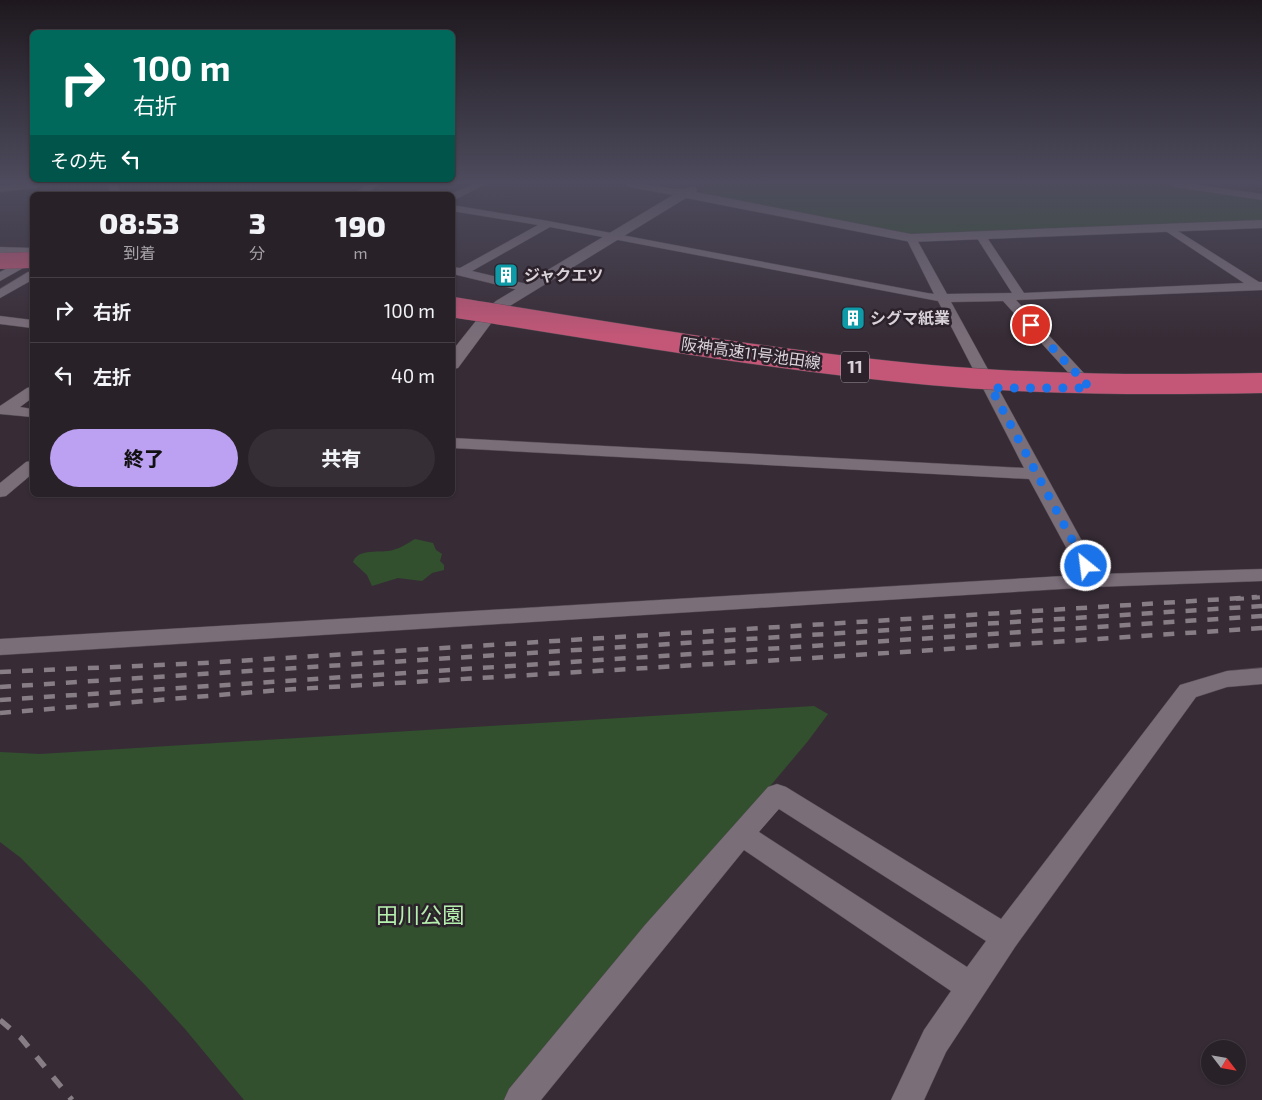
<!DOCTYPE html>
<html lang="ja">
<head>
<meta charset="utf-8">
<style>
	:root { --surface:#292128; --page:#352e34; --text:#f1f3f6; --muted:#a5a3a8; --line:#453e45; --accent:#bca0f2 }
	body { margin:0; font-family:"Exo 2","Noto Sans JP",sans-serif; background:var(--page); color:var(--text); height:100vh; display:flex; flex-direction:column; font-size:19px; white-space:nowrap }
	* { box-sizing:border-box; margin:0 }
	p { font-size:16px; color:var(--muted) }
	.icon { flex:none; width:28px; height:28px; fill:none; stroke:currentColor; stroke-width:2; stroke-linecap:round; stroke-linejoin:round }
	.map { position:relative; flex:1; overflow:hidden }
	.details { position:absolute; left:30px; top:192px; width:425px; height:305px; display:flex; flex-direction:column; background:var(--surface); border-radius:8px; box-shadow:0 1px 4px #0004,0 0 0 1px var(--line) }
	.details>* { flex:none }
	.guide { position:absolute; left:30px; top:30px; width:425px; height:152px; border-radius:8px; box-shadow:0 1px 4px #0004,0 0 0 1px var(--line); background:#00695c; color:#fff; overflow:hidden }
	.needle { width:32px; rotate:121deg }
	.controls { position:absolute; left:1201px; top:1040px; display:grid; gap:10px }
	.controls a { display:grid; place-items:center; width:45px; height:45px; border-radius:50%; background:var(--surface); box-shadow:0 1px 4px #0004,0 0 0 1px var(--line); font-size:25px }
	.pin { position:absolute; display:grid; place-items:center; width:42px; height:42px; color:#fff; margin:-21px; border:2px solid #fff; border-radius:50%; box-shadow:0 1px 5px #0007 }
	.me { position:absolute; width:55px; margin:-28px; rotate:331deg; stroke-linejoin:round; filter:drop-shadow(0 0 4px #0008) }
	.turn { display:flex; align-items:center; gap:18px; height:105px; padding:0 20px; font-size:22px }
	.turn .icon { width:65px; height:65px; stroke-width:2.5 }
	.turn b { display:block; font-size:35px; line-height:42px }
	.then { display:flex; align-items:center; height:48px; padding:0 20px; background:#0003; gap:10px; font-size:19px }
	.eta { display:flex; justify-content:space-evenly; align-items:center; height:85px; text-align:center }
	.eta b { font-size:30px; font-weight:800; line-height:35px }
	.button { display:flex; gap:10px; margin-top:auto; padding:10px 20px }
	.button a { flex:1; height:58px; border-radius:30px; background:var(--accent); color:#111; font-size:20px; font-weight:800; line-height:58px; text-align:center }
	.button a+a { background:var(--page); color:var(--text) }
	ul { padding:0; list-style:none }
	li { display:flex; align-items:center; gap:15px; height:65px; padding:0 20px; border-top:1px solid var(--line) }
	li div { flex:1 }
	li b { display:block; font-size:19px }
	li em { font-style:normal }
	.map>svg:first-child { display:block }
	.green { fill:#32502e }
	.lines { fill:none; stroke-linecap:round; stroke-linejoin:round }
	.minor-casing { stroke:#524a51; stroke-width:1 }
	.tertiary-casing { stroke:#524a51; stroke-width:1 }
	.minor { fill:#7a6e79; fill-rule:evenodd }
	.tertiary { fill:#7a6e79; fill-rule:evenodd }
	.rail-far2 { stroke:#867d85; stroke-width:4; stroke-dasharray:8 8; stroke-linecap:butt }
	.rail-far1 { stroke:#867d85; stroke-width:4.5; stroke-dasharray:11 11; stroke-linecap:butt }
	.rail { stroke:#867d85; stroke-width:5.5; stroke-dasharray:13 13; stroke-linecap:butt }
	.motorway-bridge-far1-casing { stroke:#524a51; stroke-width:16; stroke-linecap:butt }
	.motorway-bridge-casing { stroke:#524a51; stroke-width:21; stroke-linecap:butt }
	.motorway-bridge-far1 { stroke:#c45778; stroke-width:16 }
	.motorway-bridge { stroke:#c45778; stroke-width:20 }
	.route { stroke:#1a73e8; stroke-width:9; stroke-dasharray:0 16.2 }
	.labels { text-anchor:middle; stroke-width:5; stroke-linejoin:round; paint-order:stroke }
	.far-poi-label { font-size:16px; font-weight:bold; fill:#d9d2d8; stroke:#2c222c; text-anchor:start }
	.far-street-label { font-size:16px; fill:#d9d2d8; stroke:#2c222c }
	.shield { fill:#2c222c; stroke:#a59da4; stroke-width:1 }
	.shield-label { font-size:18px; font-weight:bold; fill:#d9d2d8 }
	.near-park-label { font-size:22px; fill:#b6f0ae; stroke:#2c222c }
</style>
</head>
<body>
<div class="map">
<svg width="1262" height="1100" viewBox="0 0 1262 1100">
	<rect width="100%" height="100%" fill="#372c36"/>
	<g class="green">
		<path d="M712,184H1159L1262,199V220L911,234L705,194L701,190Z"/>
		<path d="M415,539L433,543L436,550L442,554L440,561L444,565V570L432,573L422,581L398,578L372,586L367,575L353,562C359,547 380,554 393,550C401,548 408,543 415,539Z"/>
		<path d="M814,706L828,714L808,741L506,1100H244L185,1029L145,985L21,858L0,842V752L40,754L121,749Z"/>
	</g>
	<g class="lines">
		<g class="minor-casing">
			<g id="minor">
				<path d="M22,184L41,185L36,188L0,192V186Z"/>
				<path d="M108,184H118L121,195H111Z"/>
				<path d="M368,184H379L365,195H353Z"/>
				<path d="M474,184H486L456,199L452,200V195H448Z"/>
				<path d="M1170,184H1192L1262,194V200L1175,187Z"/>
				<path d="M452,205L548,221L927,293L934,294L906,238L907,236H915L916,238L947,294L1012,293L975,235L980,232L984,233L1024,293L1244,283L1161,228L1162,226H1170L1259,282H1262V290L1016,300L1095,385L1097,388L1095,391H1085L1003,301L951,302L1100,574L1262,569V581L1094,587L0,655V639L1081,575L1029,479L452,448V438L1024,468L938,301L550,227L472,271L531,285L533,288L527,292L457,275L452,273V267L460,268L538,225L452,211Z"/>
				<path d="M32,255V263L0,281V272Z"/>
				<path d="M28,272H32V280L0,298V289Z"/>
				<path d="M0,316L32,320V328L0,324Z"/>
				<path d="M32,387V398L20,407L32,409V417L0,414V406L27,388Z"/>
				<path d="M32,461V474L6,496L0,497V483L26,462Z"/>
				<path d="M1262,668V684L1227,687L1196,697L1015,947L946,1052L924,1100H891L924,1030L951,991L744,850L541,1100H504L509,1089L645,925L768,787L777,784L786,787L1001,919L1180,685L1227,671ZM779,809L986,941L967,967L759,832Z"/>
			</g>
		</g>
		<g class="tertiary-casing">
			<g id="tertiary">
				<path d="M627,184C645,183 662,188 680,189C686,190 689,186 695,187L697,190L696,192L911,234L1262,220V228L911,242L686,198L508,307L495,318L458,368L452,369V351L483,312L496,301L673,195L629,187Z"/>
				<path d="M0,247L32,248V256L0,255Z"/>
			</g>
		</g>
		<use href="#minor" class="minor"/>
		<use href="#tertiary" class="tertiary"/>
		<path class="rail-far2" d="M1236,599L1262,597"/>
		<g class="rail-far1">
			<path d="M0,672L204,663L1257,597"/>
			<path d="M0,687L1262,606"/>
			<path d="M0,700L1262,616"/>
			<path d="M0,713L280,690L812,658L1262,628"/>
		</g>
		<path class="rail" d="M0,1020L21,1038L72,1100"/>
		<g class="motorway-bridge-far1-casing">
			<path id="motorway-bridge-far1" d="M0,261L32,260"/>
		</g>
		<g class="motorway-bridge-casing">
			<path id="motorway-bridge" d="M452,307C611,332 770,360 930,375C1041,385 1151,385 1262,383"/>
		</g>
		<use href="#motorway-bridge-far1" class="motorway-bridge-far1"/>
		<use href="#motorway-bridge" class="motorway-bridge"/>
	</g>
	<linearGradient id="sky" x2="0" y2="1"><stop stop-color="#1e181e"/><stop offset="0.54" stop-color="#4d4b5d"/><stop offset="1" stop-color="#4d4b5d" stop-opacity="0"/></linearGradient>
	<rect width="1262" height="338" fill="url(#sky)"/>
	<g class="lines">
		<path class="route" d="M1031,325L1090,388H991L1086,566"/>
	</g>
	<defs>
		<g id="building-square" transform="scale(1.25)"><rect x="-9" y="-9" width="18" height="18" rx="4" fill="#0f9aa8" stroke="#2c222c"/><path d="M-4-6H4V6H1V3H-1V6H-4ZM-2.5-4.3h1.7v1.8h-1.7ZM.8-4.3h1.7v1.8H.8ZM-2.5-1h1.7V.8h-1.7ZM.8-1h1.7V.8H.8Z" fill="#fff"/></g>
	</defs>
	<g fill-rule="evenodd">
		<use href="#building-square" x="506" y="275"/>
		<use href="#building-square" x="853" y="318"/>
	</g>
	<g class="labels">
		<g class="far-poi-label">
			<text x="524" y="281">ジャクエツ</text>
			<text x="870" y="324">シグマ紙業</text>
		</g>
		<g class="far-street-label">
			<text transform="translate(751 353) rotate(8)" y="6">阪神高速11号池田線</text>
		</g>
		<rect class="shield" x="841" y="351.5" width="28" height="31" rx="4"/>
		<g class="shield-label">
			<text x="855" y="373">11</text>
		</g>
		<g class="near-park-label">
			<text x="420" y="923">田川公園</text>
		</g>
	</g>
</svg>
<div class="controls">
<a><svg class="needle" viewBox="-14 -14 28 28"><path d="M0-13l5 13h-10z" fill="#e53935"/><path d="M0 13l5-13h-10z" fill="#a5a3a8"/></svg></a>
</div>
<div class="pin" style="left:1031px;top:325px;background:#d93025"><svg class="icon" aria-label="arrive" viewBox="0 0 24 24"><path d="M6 21V4h12l-3 4 3 4H6"/></svg></div>
<svg class="me" style="left:1086px;top:566px" viewBox="-20 -20 40 40"><circle r="17" fill="#1a73e8" stroke="#fff" stroke-width="3"/><path d="M0-11L8 9 0 5-8 9z" fill="#fff"/></svg>
<div class="guide">
<div class="turn"><svg class="icon" aria-label="right" viewBox="0 0 24 24"><path d="M7 20v-9h11M14 6l5 5-5 5"/></svg><div><b>100 m</b>右折</div></div>
<div class="then">その先<svg class="icon" aria-label="left" viewBox="0 0 24 24"><path d="M17 20v-9H6M10 6l-5 5 5 5"/></svg></div>
</div>
<section class="details">
<div class="eta">
<div><b>08:53</b><p>到着</p></div>
<div><b>3</b><p>分</p></div>
<div><b>190</b><p>m</p></div>
</div>
<ul>
<li><svg class="icon" aria-label="right" viewBox="0 0 24 24"><path d="M7 20v-9h11M14 6l5 5-5 5"/></svg><div><b>右折</b></div><em>100 m</em></li>
<li><svg class="icon" aria-label="left" viewBox="0 0 24 24"><path d="M17 20v-9H6M10 6l-5 5 5 5"/></svg><div><b>左折</b></div><em>40 m</em></li>
</ul>
<div class="button"><a>終了</a><a>共有</a></div>
</section>
</div>
</body>
</html>
